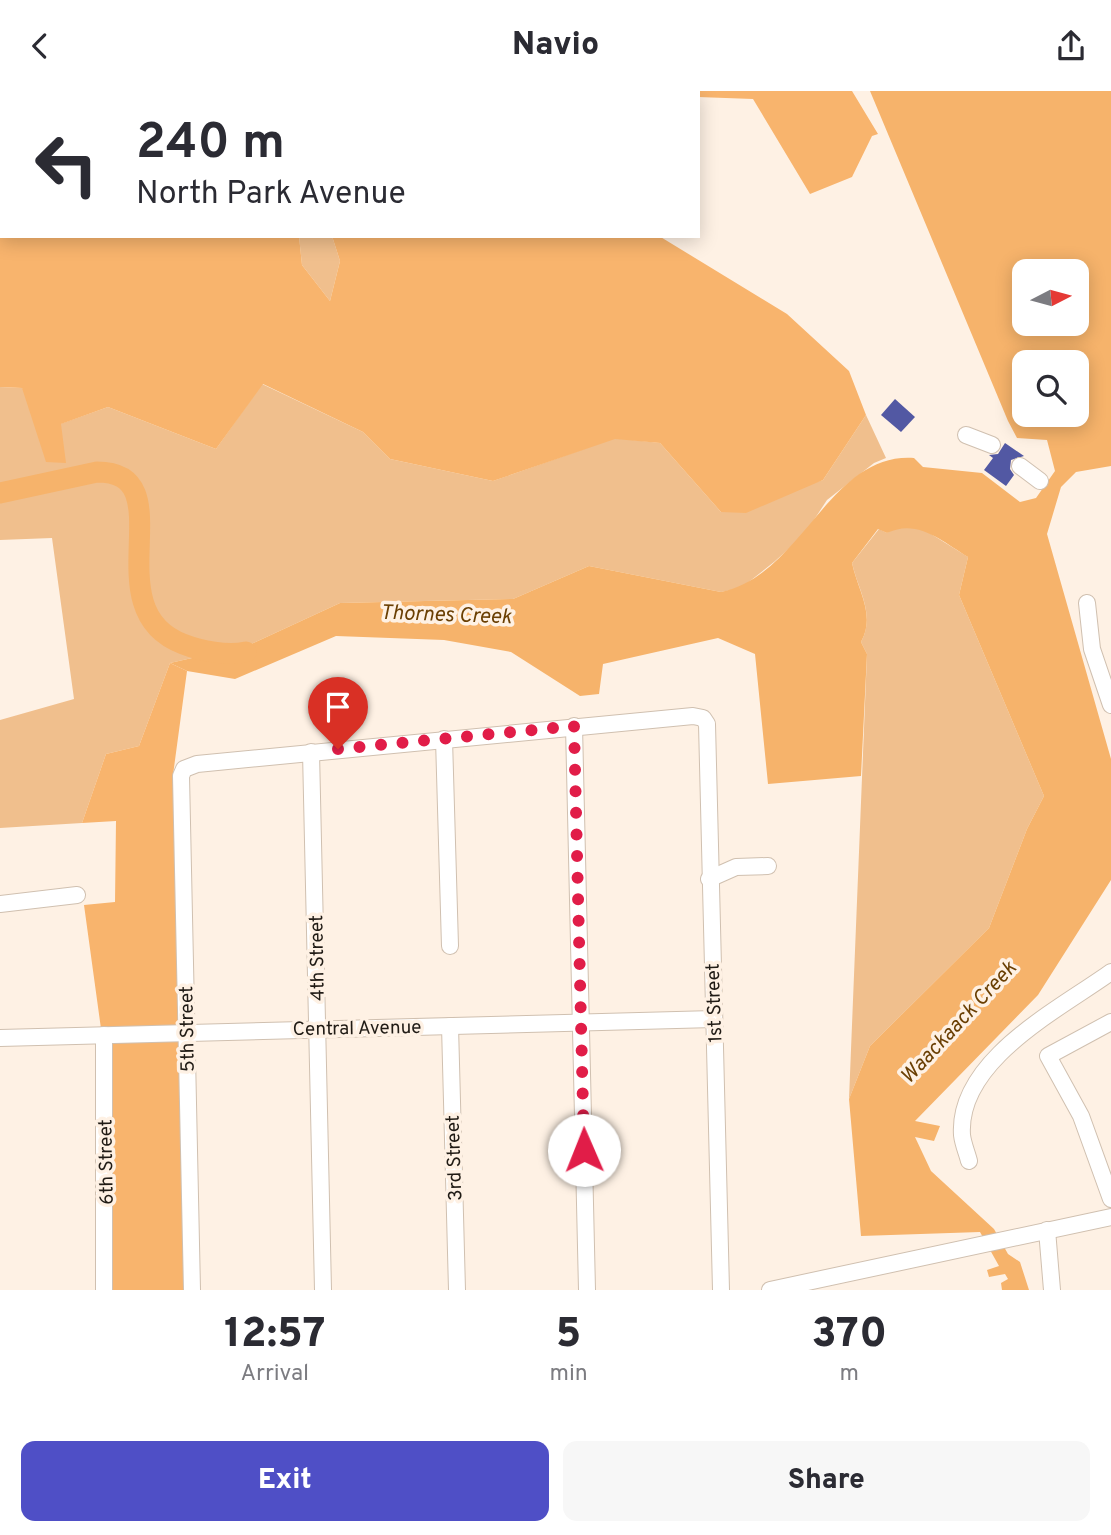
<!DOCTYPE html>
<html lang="en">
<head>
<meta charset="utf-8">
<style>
	:root { --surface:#fff; --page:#f7f7f7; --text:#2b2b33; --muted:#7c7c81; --accent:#4f4fc6 }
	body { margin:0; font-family:Overpass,sans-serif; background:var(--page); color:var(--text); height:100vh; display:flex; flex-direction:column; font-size:26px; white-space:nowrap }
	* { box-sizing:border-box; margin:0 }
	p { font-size:23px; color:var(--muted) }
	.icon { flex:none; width:38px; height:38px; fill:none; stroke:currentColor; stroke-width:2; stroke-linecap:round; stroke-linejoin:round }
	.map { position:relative; height:1199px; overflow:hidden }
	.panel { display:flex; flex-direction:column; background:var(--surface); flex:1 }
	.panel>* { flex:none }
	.banner { position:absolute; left:0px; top:0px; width:700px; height:147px; box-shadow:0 4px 18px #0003; background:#fff; color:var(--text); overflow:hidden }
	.needle { width:46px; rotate:84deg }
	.buttons { position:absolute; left:1012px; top:168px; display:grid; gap:14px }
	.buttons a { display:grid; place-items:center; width:77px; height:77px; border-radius:14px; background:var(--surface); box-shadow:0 4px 18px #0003; font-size:35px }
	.pin { position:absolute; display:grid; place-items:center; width:60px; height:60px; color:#fff; margin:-72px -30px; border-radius:50% 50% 50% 0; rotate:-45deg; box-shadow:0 0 7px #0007 }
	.pin .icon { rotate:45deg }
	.me { position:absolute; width:77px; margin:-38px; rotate:359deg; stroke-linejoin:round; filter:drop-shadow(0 0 5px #0008) }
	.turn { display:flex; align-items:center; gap:24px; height:147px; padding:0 21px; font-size:32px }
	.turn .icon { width:91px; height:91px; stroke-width:2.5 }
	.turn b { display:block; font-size:49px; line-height:60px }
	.eta { display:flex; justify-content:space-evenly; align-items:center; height:119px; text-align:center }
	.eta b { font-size:42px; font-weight:800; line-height:49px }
	.button { display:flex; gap:14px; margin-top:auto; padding:14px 21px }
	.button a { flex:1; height:80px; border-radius:14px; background:var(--accent); color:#fff; font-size:28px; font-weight:800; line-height:80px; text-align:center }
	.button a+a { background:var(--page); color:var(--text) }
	header { display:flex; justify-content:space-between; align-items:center; height:91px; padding:0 21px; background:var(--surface); font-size:32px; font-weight:800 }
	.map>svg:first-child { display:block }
	.green { fill:#f0bf8d }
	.forest { fill:#f8b46d }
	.water { fill:#f6b36b; fill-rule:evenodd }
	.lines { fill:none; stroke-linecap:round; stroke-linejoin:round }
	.river { stroke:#f6b36b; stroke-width:21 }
	.building { fill:#5258a3 }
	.minor-casing { stroke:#d0c0b0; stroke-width:18 }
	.minor { stroke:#fff; stroke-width:16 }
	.route { stroke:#e11d48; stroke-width:12; stroke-dasharray:0 21.6 }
	.labels { text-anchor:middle; stroke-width:7; stroke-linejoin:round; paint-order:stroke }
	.street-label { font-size:19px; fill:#201b15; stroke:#fef1e4 }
	.water-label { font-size:21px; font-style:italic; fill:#6a3f03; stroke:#fef1e4 }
</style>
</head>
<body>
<header><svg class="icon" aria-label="back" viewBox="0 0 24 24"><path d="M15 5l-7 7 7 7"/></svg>Navio<svg class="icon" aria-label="share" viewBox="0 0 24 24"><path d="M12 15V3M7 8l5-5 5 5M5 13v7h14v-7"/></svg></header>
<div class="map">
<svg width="1111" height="1199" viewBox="0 0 1111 1199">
	<rect width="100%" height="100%" fill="#fef1e4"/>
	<g class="green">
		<path d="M0,0H377L2,2V84Z"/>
		<path d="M299,145H332L340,170L330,210L302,174Z"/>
		<path d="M262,293L363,341L390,368L493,390L615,347L660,352L721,421L823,389L866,324L886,367L874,372L827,409L804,444L774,471L741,497L721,501L589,475L513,508L340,512L249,554L170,572L139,655L106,663L82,732L0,737V629L74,608L52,447L0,449V296L22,297L60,333L108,316L216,358Z"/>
		<path d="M899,435L923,438L968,466L959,504L1044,705L1027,738L989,837L870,955L849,1008L867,563L861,551C876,524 858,499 852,472L879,438L887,442Z"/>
	</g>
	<g class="forest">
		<path d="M377,0H852L878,43L872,45L852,86L810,103L753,8L698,6V2Z"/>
		<path d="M0,83L2,145H299L302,174L330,210L340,170L332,145H659L787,223L849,280L866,324L823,389L746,422L721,421L660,352L615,348L493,390L390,368L363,341L263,293L216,358L108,316L61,333L66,372L46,371L22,297L0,296Z"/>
		<path d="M170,572L187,580L173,684L192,1199H96L102,945L84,814L115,811L116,730L82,732L106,663L139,655Z"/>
	</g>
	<path class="water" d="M870,0H1111V375L1076,381L1061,396L1047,443L1111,668V789L1038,904L915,1030L940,1035L934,1050L915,1046L931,1080L994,1138L1008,1163L1020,1171L1029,1199H1002L1001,1192L1008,1188L1005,1183L989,1186L987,1179L999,1175L980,1141L861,1145L849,1008L870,955L989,837L1027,738L1044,705L959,504L968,466C942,450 917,427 887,442L878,438L852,472C858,500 876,524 861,551L867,563L861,685L768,693L755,563L718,547L603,573L599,603L580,605L511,561L444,549L336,545L235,588L187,580L170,572L249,554L340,512L513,508L589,475L721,501C803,484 829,361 914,367L923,376L982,382L1020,411L1036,407L1055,380L1047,349L1017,347L1008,330ZM1024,180H1076V233H1024ZM1024,271H1076V324H1024Z"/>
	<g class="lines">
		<path class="river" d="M0,402L97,381C187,381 91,518 183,553C201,560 227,565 246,561"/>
	</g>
	<g class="building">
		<path d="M895,308L915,326L901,341L881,324Z"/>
		<path d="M1005,352L1024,365L1011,369L1010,378L1014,384L1006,395L984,379L993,367L989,364L998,363Z"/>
	</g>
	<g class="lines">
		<g class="minor-casing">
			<g id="minor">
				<path d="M966,344L992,354"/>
				<path d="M1020,375L1040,390"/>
				<path d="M1087,512L1092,558L1111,614"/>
				<path d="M574,635L587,1199"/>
				<path d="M444,648L450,855"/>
				<path d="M311,661L323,1199"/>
				<path d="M709,788L736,776L768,775"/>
				<path d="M0,813L77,804"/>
				<path d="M1111,931L1048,965L1081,1025L1111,1108"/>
				<path d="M450,935L457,1199"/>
				<path d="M104,944V1199"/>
				<path d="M0,947L714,928"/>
				<path d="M969,1070C967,1062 963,1053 962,1044C957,969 1060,918 1111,881"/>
				<path d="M1047,1139L1052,1199"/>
				<path d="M192,1199L181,685L184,678L197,673L693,625L703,627L707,633L721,1199"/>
				<path d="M770,1199L1111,1126"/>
			</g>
		</g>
		<use href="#minor" class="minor"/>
	</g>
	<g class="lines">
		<path class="route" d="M338,658L574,635L584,1059"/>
	</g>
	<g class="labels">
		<g class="street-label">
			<text transform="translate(316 867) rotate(-91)" y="7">4th Street</text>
			<text transform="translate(713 912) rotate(-92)" y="7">1st Street</text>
			<text transform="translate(357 936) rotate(-1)" y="7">Central Avenue</text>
			<text transform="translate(186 938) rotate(-91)" y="7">5th Street</text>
			<text transform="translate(453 1067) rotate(-92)" y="7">3rd Street</text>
			<text transform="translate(105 1071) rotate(-91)" y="7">6th Street</text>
		</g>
		<g class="water-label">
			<text transform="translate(446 523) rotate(2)" y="7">Thornes Creek</text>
			<text transform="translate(958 931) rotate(-47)" y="7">Waackaack Creek</text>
		</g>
	</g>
</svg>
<div class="buttons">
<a><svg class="needle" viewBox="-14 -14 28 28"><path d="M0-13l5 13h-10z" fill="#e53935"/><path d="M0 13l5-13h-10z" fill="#7c7c81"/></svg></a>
<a><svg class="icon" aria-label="search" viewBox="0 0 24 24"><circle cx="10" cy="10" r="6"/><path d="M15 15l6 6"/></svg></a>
</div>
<div class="pin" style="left:338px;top:658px;background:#d93025"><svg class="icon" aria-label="arrive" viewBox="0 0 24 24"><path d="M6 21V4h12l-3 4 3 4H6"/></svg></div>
<svg class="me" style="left:584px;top:1059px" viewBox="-20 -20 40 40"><circle r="19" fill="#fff"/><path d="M0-13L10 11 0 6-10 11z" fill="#e11d48"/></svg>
<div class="banner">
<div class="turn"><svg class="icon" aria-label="left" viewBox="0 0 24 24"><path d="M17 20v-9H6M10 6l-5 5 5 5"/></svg><div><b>240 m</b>North Park Avenue</div></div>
</div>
</div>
<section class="panel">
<div class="eta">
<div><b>12:57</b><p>Arrival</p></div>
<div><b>5</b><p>min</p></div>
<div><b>370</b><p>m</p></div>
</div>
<div class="button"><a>Exit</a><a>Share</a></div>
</section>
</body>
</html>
